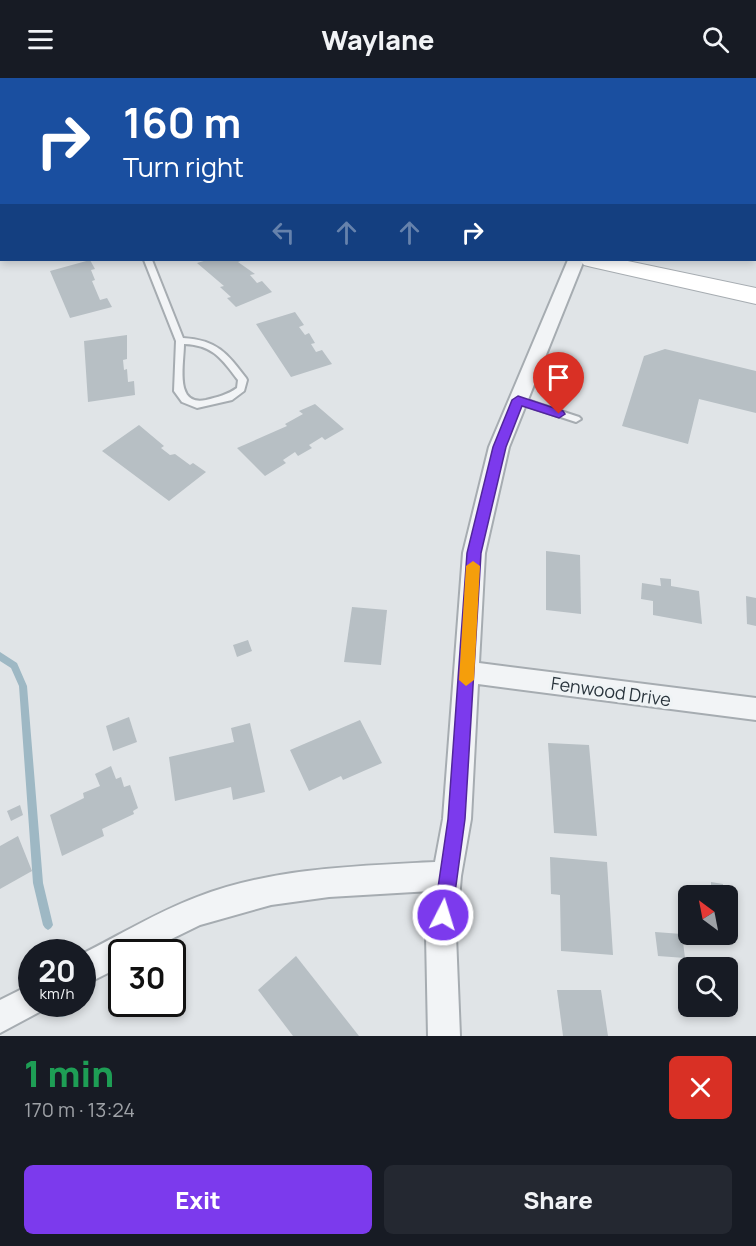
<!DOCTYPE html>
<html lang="en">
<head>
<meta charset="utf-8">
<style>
	:root { --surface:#171b24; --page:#242831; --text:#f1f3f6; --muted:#9ea1a6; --accent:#7c3aed }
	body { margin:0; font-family:Manrope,sans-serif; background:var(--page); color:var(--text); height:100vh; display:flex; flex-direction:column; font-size:22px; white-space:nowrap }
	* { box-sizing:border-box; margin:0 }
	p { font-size:20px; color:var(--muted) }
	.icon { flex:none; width:33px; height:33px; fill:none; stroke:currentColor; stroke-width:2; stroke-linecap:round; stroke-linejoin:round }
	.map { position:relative; height:958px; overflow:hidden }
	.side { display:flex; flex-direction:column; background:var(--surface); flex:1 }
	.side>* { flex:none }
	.guide { position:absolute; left:0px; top:0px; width:756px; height:183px; box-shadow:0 3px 9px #0003; background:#1a4fa0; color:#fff; overflow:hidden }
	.needle { width:39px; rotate:328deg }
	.buttons { position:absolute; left:678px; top:807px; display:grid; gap:12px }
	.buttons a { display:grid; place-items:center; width:60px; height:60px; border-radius:9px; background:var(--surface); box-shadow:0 3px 9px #0003; font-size:30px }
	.speed { position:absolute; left:18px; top:861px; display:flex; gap:12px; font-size:30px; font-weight:700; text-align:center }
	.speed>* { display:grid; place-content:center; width:78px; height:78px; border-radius:50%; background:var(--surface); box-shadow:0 3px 9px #0003; line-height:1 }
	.speed small { font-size:15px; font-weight:400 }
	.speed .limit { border:3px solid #111; border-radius:9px; background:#fff; color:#111 }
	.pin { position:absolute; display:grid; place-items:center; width:51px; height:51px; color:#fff; margin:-62px -26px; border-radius:50% 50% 50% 0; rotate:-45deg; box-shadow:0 0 6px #0007 }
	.pin .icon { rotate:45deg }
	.me { position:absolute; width:66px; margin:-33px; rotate:5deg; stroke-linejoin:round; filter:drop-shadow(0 0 4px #0008) }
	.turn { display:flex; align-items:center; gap:21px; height:126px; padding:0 24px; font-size:27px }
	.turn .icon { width:78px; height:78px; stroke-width:2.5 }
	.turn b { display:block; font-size:42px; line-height:51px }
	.lanes { display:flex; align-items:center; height:57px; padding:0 24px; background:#0003; justify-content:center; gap:30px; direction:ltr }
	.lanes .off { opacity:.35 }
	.round { display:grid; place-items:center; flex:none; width:63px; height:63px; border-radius:9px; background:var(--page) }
	.overview { display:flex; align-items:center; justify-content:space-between; height:102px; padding:0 24px }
	h1 { font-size:36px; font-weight:800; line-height:45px; color:#1e9e55 }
	.primary-button { display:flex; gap:12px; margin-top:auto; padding:12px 24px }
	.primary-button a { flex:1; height:69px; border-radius:9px; background:var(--accent); color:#fff; font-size:24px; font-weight:800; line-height:69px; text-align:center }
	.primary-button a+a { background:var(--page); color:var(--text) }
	header { display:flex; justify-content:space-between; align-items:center; height:78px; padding:0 24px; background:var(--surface); font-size:27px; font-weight:800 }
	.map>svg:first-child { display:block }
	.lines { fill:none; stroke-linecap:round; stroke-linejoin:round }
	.stream { fill:#9eb8c4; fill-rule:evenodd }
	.building { fill:#b7bfc4 }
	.lane-casing { stroke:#a6acb1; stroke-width:4 }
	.street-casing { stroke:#a6acb1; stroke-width:4 }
	.secondary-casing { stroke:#a6acb1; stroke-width:2 }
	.lane { fill:#f2f4f6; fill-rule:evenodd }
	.street { fill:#f2f4f6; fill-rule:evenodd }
	.secondary { fill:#fff; fill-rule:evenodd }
	.route { fill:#7c3aed; stroke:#51269a; stroke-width:1.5 }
	.slow { fill:#f59e0b }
	.labels { text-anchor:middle; stroke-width:6; stroke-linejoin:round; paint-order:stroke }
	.street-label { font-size:18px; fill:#2a353d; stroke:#eff3f5 }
</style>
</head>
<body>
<header><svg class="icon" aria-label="menu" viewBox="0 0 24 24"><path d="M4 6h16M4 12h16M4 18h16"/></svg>Waylane<svg class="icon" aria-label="search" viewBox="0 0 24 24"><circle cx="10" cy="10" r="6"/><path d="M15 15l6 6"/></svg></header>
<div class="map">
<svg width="756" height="958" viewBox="0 0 756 958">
	<rect width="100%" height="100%" fill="#e0e4e7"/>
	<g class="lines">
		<g class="stream">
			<path d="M0,574L17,585L27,608L43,805L53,847L51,850L48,852L45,850L43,847L33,805L19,608L11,590L0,583Z"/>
			<path d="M57,926H67V934L66,938L62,939L58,938L57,934Z"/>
		</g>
	</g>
	<g class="building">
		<path d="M90,182L95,191L91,192L95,202L92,203L100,222L107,220L112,229L70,240L50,193Z"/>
		<path d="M207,182H243L238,184L255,196L250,197L257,205L262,203L272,214L236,229L227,220L231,219L220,209L224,208L197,185Z"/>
		<path d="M295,234L304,247L299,249L305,257L309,255L315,265L311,266L316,274L322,272L332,286L291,299L256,246Z"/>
		<path d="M127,257V281L123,282L124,292L127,291L128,304L134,303L135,317L88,324L84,263Z"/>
		<path d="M665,271L756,293V335L699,321L688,366L622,348L644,278Z"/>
		<path d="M315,326L344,351L325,362L322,359L309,367L312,370L298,378L295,374L283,382L286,385L265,398L237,370L287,348L285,346L303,336L299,333Z"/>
		<path d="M139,347L164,368L161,370L170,377L175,376L190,387L193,385L206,394L169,423L102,373Z"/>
		<path d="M546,473L580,477L581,536L546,532Z"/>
		<path d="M660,500L671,501V508L699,513L702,546L653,537V523L641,521L642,505L661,508Z"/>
		<path d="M746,518L756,520V548L747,546Z"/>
		<path d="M352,529L387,532L381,587L344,584Z"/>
		<path d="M248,562L252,573L237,579L233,567Z"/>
		<path d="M129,639L137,664L113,673L106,648Z"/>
		<path d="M360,642L382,685L343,702L341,698L309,713L290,672Z"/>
		<path d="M250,645L265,714L233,722L231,709L175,723L169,679L234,664L231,650Z"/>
		<path d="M548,665L589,667L597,758L554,755Z"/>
		<path d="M111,688L116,701L121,699L124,709L130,707L138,730L133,733L134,736L102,751L104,758L62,778L50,737L84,720L83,715L100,708L95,696Z"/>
		<path d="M20,727L23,737L11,743L7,733Z"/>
		<path d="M18,758L32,793L0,811V768Z"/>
		<path d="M550,779L607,784L613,877L561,873L560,817L551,816Z"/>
		<path d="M711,804L723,806L724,818H711Z"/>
		<path d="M655,854L682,856L685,880L658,878Z"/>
		<path d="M296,878L359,958H293L258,912Z"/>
		<path d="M557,912H601L608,958H563Z"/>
	</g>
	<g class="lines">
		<g class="lane-casing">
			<g id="lane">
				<path d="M73,0H79L80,2H74Z"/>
				<path d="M218,0H227L216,2Z"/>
				<path d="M258,0H264L265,2H259Z"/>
				<path d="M416,0H425L414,2Z"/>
				<path d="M585,0H592L594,2H586Z"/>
				<rect x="754" y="50" width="2" height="5"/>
				<rect x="754" y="82" width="2" height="4"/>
				<rect x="754" y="100" width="2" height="5"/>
				<rect x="754" y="125" width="2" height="4"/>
				<path d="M144,182H152L183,260C217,262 227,275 246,300L247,302L244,313L232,322L197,330L182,324L174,313L176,263ZM184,266C213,267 222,281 238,302L237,310C227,317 218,319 206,322C174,329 184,286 184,266Z"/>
				<path d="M518,319L579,339L581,341L576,344L515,324L513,322L515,320Z"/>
			</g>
		</g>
		<g class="street-casing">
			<g id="street">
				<path d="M568,182H584L509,369L485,475L479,585L756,620V642L478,606L471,741L461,798L456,857L460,958H428L426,857L431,813L329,819L271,827L200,847L145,874H122V888L82,908V876C120,857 157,834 197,819C272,790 356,788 435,784L443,741L463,475L489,369Z"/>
				<path d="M32,906V926H46L43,932L0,955V922Z"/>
			</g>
		</g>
		<g class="secondary-casing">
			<g id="secondary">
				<path d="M719,0H740L718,2Z"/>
				<rect x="0" y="94" width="2" height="12"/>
				<path d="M580,182H623L756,210V226L592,189L584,187Z"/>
			</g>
		</g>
		<use href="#lane" class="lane"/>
		<use href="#street" class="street"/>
		<use href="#secondary" class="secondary"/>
	</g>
	<path class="route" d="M518,318L563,333L565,336L559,340L522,328L506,369L481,475L465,741L452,837L449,844L443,846L437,844L434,837L448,741L467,475L493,369L512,322Z"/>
	<path class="slow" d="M473,483L480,488L474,602L466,608L459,602L466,488Z"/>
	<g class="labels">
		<g class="street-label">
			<text transform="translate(611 614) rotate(8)" y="6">Fenwood Drive</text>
		</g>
	</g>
</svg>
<div class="buttons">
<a><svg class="needle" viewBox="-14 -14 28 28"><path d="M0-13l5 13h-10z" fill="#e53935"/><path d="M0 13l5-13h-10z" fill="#9ea1a6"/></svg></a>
<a><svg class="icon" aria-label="search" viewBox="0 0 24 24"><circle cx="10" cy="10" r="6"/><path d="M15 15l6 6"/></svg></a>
</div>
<div class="speed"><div>20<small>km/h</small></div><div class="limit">30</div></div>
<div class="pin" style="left:559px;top:336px;background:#d93025"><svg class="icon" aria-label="arrive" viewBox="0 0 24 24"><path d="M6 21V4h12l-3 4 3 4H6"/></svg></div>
<svg class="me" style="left:443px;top:837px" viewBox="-20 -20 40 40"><circle r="17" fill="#7c3aed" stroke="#fff" stroke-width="3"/><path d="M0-11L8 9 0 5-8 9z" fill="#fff"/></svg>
<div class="guide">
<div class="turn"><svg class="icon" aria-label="right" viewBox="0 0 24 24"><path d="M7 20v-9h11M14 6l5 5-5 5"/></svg><div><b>160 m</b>Turn right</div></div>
<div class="lanes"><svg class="icon off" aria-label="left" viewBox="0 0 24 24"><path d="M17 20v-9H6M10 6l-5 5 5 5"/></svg><svg class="icon off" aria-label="ahead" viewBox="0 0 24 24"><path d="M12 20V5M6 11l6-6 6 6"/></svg><svg class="icon off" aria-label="ahead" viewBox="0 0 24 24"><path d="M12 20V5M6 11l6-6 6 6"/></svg><svg class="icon" aria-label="right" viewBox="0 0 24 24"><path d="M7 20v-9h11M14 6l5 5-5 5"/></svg></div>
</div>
</div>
<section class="side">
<div class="overview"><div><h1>1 min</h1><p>170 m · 13:24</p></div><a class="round" style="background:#d93025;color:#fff"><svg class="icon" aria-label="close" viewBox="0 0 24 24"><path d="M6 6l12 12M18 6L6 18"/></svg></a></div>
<div class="primary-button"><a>Exit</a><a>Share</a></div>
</section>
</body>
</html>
